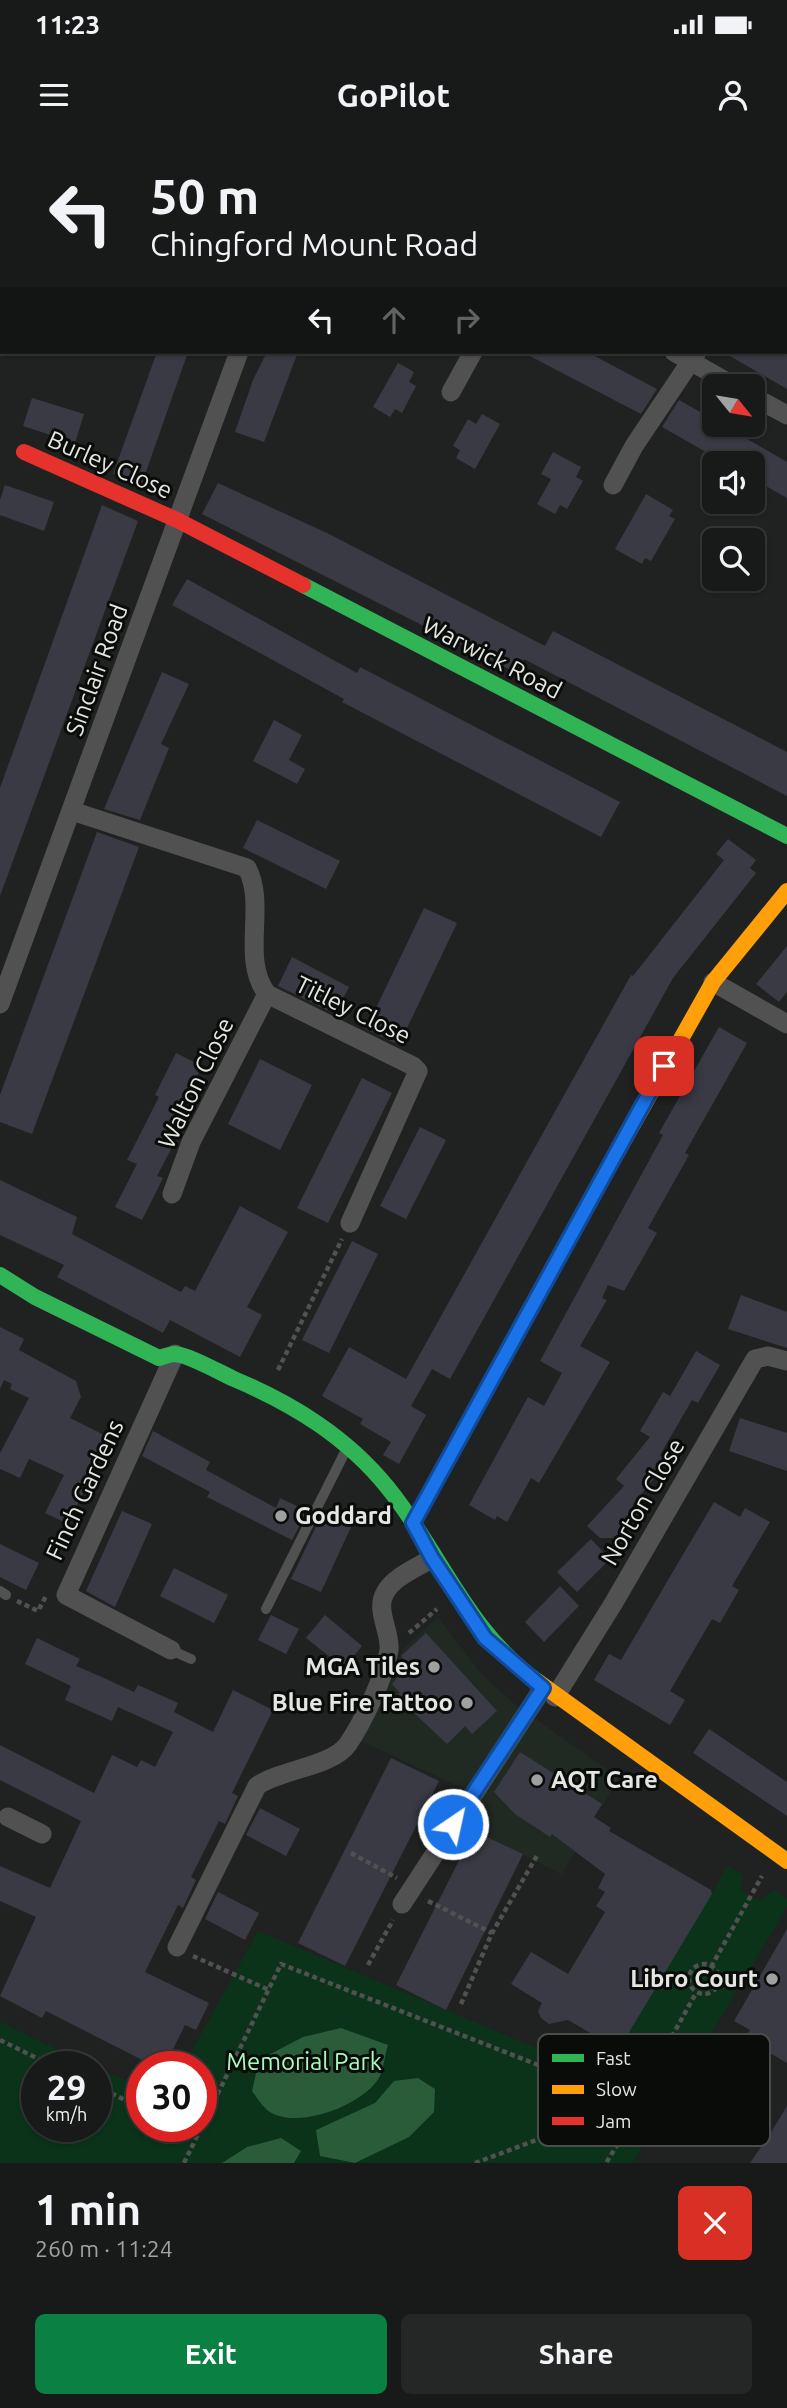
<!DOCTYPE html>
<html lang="en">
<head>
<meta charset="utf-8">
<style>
	:root { --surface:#181a19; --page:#252726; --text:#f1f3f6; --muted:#9fa1a2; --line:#363838; --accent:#0b8043 }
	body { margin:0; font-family:Ubuntu,sans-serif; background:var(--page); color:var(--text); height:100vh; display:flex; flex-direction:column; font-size:26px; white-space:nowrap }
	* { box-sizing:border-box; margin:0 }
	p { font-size:23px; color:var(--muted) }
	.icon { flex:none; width:38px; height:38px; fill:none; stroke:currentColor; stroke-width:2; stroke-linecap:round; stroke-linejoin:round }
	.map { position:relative; height:2023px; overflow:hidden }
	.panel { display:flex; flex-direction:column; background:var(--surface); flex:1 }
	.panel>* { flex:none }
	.banner { position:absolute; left:0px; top:0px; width:788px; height:214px; box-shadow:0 2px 5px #0004,0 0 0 2px var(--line); background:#181a19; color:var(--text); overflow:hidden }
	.needle { width:46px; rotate:120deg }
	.buttons { position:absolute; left:702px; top:234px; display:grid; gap:14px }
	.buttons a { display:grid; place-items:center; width:63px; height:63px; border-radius:10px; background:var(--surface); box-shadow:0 2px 5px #0004,0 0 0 2px var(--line); font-size:35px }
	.speed { position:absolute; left:21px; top:1911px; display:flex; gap:14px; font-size:35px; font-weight:700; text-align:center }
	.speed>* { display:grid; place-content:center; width:91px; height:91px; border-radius:50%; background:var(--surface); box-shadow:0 2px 5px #0004,0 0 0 2px var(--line); line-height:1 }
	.speed small { font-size:18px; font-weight:400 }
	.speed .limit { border:10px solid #d22; background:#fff; color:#111 }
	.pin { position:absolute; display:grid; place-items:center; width:60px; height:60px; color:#fff; margin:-30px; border-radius:14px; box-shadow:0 4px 10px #0006 }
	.me { position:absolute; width:77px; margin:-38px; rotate:34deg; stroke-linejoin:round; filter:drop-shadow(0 0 5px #0008) }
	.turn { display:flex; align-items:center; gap:24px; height:147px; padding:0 35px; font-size:32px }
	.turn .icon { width:91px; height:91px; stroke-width:2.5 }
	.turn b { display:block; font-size:49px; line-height:60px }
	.lanes { display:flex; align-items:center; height:66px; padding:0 35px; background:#0003; justify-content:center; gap:35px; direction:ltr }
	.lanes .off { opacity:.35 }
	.round { display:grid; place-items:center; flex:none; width:74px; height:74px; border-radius:10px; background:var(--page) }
	.summary { display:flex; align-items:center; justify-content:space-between; height:119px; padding:0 35px }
	h1 { font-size:42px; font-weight:700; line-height:52px }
	.cta { display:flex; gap:14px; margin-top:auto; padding:14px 35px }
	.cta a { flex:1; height:80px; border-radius:10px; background:var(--accent); color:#fff; font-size:28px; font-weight:700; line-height:80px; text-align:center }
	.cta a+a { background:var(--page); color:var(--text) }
	.status { display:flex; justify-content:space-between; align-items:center; height:49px; padding:0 35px; background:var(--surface); direction:ltr }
	.status svg { height:19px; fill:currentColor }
	header { display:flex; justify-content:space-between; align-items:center; height:91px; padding:0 35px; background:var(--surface); font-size:32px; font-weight:700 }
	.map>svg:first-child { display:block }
	.built { fill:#212923 }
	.green { fill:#0a331a }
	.water { fill:#2a5c3a }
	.building { fill:#393a44 }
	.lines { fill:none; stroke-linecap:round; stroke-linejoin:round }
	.path { stroke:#505150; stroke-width:4.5; stroke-dasharray:5 3.5; stroke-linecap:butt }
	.lane { stroke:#515151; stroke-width:10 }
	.street { stroke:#515151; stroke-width:19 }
	.fast { stroke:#30b455; stroke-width:16 }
	.slow { stroke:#ff9f0a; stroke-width:16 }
	.jam { stroke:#e5322d; stroke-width:16 }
	.route-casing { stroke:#114b97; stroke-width:18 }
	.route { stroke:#1a73e8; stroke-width:12 }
	.poi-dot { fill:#9fa1a0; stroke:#0a0c0a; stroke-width:2.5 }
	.labels { text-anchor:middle; stroke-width:6; stroke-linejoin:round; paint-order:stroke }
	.street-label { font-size:24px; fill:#e4e6e4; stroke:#0a0c0a }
	.poi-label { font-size:24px; font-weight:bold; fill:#e4e6e4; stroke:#0a0c0a; text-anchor:end }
	.park-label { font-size:24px; fill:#a7f9bc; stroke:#0a0c0a }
	.key { fill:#0a0c0a; stroke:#4b4d4b; stroke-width:2 }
	.key-label { font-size:19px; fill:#e4e6e4 }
</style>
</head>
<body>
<div class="status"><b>11:23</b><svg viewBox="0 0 49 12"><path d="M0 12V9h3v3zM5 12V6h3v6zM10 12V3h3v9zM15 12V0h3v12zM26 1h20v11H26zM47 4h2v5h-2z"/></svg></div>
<header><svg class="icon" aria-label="menu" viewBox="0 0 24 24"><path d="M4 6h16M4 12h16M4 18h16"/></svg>GoPilot<svg class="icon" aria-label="person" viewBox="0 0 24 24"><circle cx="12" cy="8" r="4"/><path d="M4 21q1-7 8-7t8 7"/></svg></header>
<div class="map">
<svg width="787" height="2023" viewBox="0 0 787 2023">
	<rect width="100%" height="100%" fill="#202221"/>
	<path class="built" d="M438,1477L484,1537L515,1564L619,1638L562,1734L460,1685L466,1650L359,1600L404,1508Z"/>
	<path class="green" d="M728,1726L743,1735L741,1749L750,1758L760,1760L774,1750L787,1759V1767L633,2023H0V1882L94,1927H37V1986H96V1928L142,1947V1986H201V1927H183L258,1791L603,1936Z"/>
	<g class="water">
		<path d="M341,1888L388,1905C385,1914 384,1927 380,1936C365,1965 298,1990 270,1972C263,1968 257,1958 252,1951L259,1920L303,1897Z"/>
		<path d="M418,1938L435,1949L434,1972L409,1997L355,2023L320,2016L316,1990L375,1963L394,1941Z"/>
		<path d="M281,1998L301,2011L294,2023H222L247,2007Z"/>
	</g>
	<g class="building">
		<path d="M157,212H188L141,346L113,334Z"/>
		<path d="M267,212H298L264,302L235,292L253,240Z"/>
		<path d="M522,212H587L657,249L641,274Z"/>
		<path d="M723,212H787V249L768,238Z"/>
		<path d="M398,223L414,232L409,242L416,246L402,273L395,269L390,277L373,267Z"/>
		<path d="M32,258L84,274L75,303L23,286Z"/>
		<path d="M679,260L714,280V285H723L787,322V358L752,338V324H727L662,287Z"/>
		<path d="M482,274L500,284L475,329L456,318L460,310L453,306L468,279L476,284Z"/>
		<path d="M553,312L581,327L576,337L583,341L567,369L560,365L555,374L537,364L551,339L541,334Z"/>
		<path d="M218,343L329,394L545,506L553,491L787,612V656L524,519L517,533L202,374Z"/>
		<path d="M5,345L54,362L44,391L0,375V360Z"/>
		<path d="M646,354L673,370L669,376L675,379L651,421L645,418L642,424L615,409Z"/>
		<path d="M102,365L138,381L0,756V648Z"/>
		<path d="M187,439L357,533L360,527L620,662L601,697L342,562L344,559L172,465Z"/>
		<path d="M162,532L189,544L161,604L169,608L140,680L104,669Z"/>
		<path d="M274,580L302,595L289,620L305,629L297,644L253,621Z"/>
		<path d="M257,680L340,721L326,749L243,708Z"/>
		<path d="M97,692L139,707L32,994L0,982V955Z"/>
		<path d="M728,699L756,720L750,728L756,733L673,838L450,1239L432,1229L411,1266L426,1275L399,1324L383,1315L391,1302L360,1284L363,1279L322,1256L349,1207L406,1239L631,835L633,836L724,720L716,714Z"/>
		<path d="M424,768L457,783L399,905L366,889Z"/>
		<path d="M787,806V852L779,862L756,844Z"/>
		<path d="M292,817L349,847L335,874L278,846Z"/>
		<path d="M719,887L747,903L685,1013L689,1015L648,1088L657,1093L624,1151L608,1145L602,1158L607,1160L580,1206L610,1222L539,1343L531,1338L507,1382L497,1376L495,1380L469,1365L528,1257L544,1266L562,1233L540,1221L663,995L659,993Z"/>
		<path d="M176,913L202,926L181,969L190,973L157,1036L163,1038L142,1080L115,1067L137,1024L127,1020L159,957L155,955Z"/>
		<path d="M260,919L312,945L280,1010L228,984Z"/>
		<path d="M362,938L392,953L328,1083L297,1068Z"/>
		<path d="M420,987L446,1000L406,1079L380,1066Z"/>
		<path d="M0,1040L77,1077L72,1094L181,1152L185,1146L195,1151L240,1066L288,1092L247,1167L262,1175L240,1217L170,1180L163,1193L57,1137L64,1125L0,1095Z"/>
		<path d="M352,1101L378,1114L329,1213L302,1200Z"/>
		<path d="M741,1155L787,1172V1208L728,1189Z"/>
		<path d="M0,1187L24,1199L19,1210L76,1241L81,1257L70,1278L110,1298L68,1384L45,1373L64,1335L29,1319L20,1338L0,1329V1313L29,1258L10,1249L12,1244L4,1240L0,1249Z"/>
		<path d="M696,1211L720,1225L698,1263L692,1260L660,1315L668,1321L632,1366L639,1372L615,1398H600L587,1386L624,1346L616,1339L650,1297L640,1291L663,1252L670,1256Z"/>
		<path d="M740,1278L787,1293V1331L729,1311Z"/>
		<path d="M153,1291L210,1322L206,1330L276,1368L280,1358L307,1371L292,1400L207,1357L210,1352L142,1316Z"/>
		<path d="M714,1362L740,1377L745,1368L770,1382L732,1446L739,1450L720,1483L712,1479L670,1551L685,1560L670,1585L594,1540L609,1514L621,1520Z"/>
		<path d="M122,1371L152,1384L115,1467L86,1451Z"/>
		<path d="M322,1374L351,1387L321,1452L291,1439Z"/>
		<path d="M591,1399L610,1419L577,1452L557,1432Z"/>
		<path d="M0,1404L39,1423L26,1450L0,1437Z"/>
		<path d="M174,1428L228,1455L214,1483L160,1456Z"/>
		<path d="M560,1446L579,1466L544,1502L525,1482Z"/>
		<path d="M271,1475L299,1489L286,1514L258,1500Z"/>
		<path d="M325,1475L362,1506L344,1528L306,1498Z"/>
		<path d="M426,1493L497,1571L472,1594L465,1586L447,1604L396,1556L400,1553L392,1544L408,1524L401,1516Z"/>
		<path d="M37,1498L80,1519L76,1526L104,1538L134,1552L138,1545L178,1563L174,1572L213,1592L233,1550L273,1570L232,1653L238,1656L225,1684L219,1681L191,1737L196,1740L183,1768L178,1765L145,1832L209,1863L196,1890L185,1885L164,1927H156L46,1871L42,1878L0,1856L36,1777L0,1761V1726L50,1748L81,1681L0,1640V1605L94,1653L112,1615L137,1627L141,1620L155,1627L173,1592L118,1567L112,1581L65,1560L71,1546L25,1524Z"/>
		<path d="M709,1589L787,1642V1676L693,1613Z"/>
		<path d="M520,1612L602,1664L594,1677L611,1688L609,1691L711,1750L712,1754L619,1909L616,1907L611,1916L594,1906L599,1898L568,1880L549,1884L541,1878L538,1871L542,1863L511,1844L531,1812L568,1834L605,1772L596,1766L605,1752L598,1748L605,1734L552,1694L550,1697L515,1674L494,1652Z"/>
		<path d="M391,1618L439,1641L345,1826L298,1803Z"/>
		<path d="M260,1668L300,1689L286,1716L246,1695Z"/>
		<path d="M474,1691L523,1714L446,1870L396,1845Z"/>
		<path d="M218,1752L259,1773L245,1800L205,1779Z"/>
		<path d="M787,1789V1923L761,1908L764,1905L747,1895L750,1890L734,1881Z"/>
		<path d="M787,1966V2023H750L770,1994Z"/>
	</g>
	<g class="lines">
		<g class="path">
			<path d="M278,1230L342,1099"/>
			<path d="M17,1461L38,1471L46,1456"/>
			<path d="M409,1493L437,1469"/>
			<path d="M351,1713L397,1738"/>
			<path d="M428,1761L492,1793"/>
			<path d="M193,1816L269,1850"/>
			<circle cx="704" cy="1839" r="15"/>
			<path d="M368,1825L393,1780"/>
			<path d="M711,1827L762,1736"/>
			<path d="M461,1864L492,1793L538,1714"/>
			<path d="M0,1900L55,1927"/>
			<path d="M96,1946L142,1968"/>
			<path d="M181,1986L198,1994"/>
			<path d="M184,2023L281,1824L635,1963L629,1986L606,2023"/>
			<path d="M475,2023L635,1963L696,1853"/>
		</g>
		<g class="lane">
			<path d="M0,1451L6,1455"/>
			<path d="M266,1469L346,1310"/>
			<path d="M171,1510L191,1519"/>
		</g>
		<g class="street">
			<path d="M300,0L303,2"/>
			<path d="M339,2L340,0"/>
			<path d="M786,101L787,100"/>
			<path d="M674,212L736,247"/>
			<path d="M451,252L473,212"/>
			<path d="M752,256L787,275"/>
			<path d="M613,345L634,306L697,212"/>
			<path d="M72,671L247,728C267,766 240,818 267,854L413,926L418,931L350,1083"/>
			<path d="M713,842L787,884"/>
			<path d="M0,864L239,212"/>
			<path d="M172,1054L191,1002L267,854"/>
			<path d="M171,1510L66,1455L175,1214"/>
			<path d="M555,1557L613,1464L755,1219L768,1216L787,1221"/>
			<path d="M8,1677L42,1694"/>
			<path d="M402,1764L543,1548"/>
			<path d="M177,1807L257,1646C281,1629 332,1627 348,1604C363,1582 385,1536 389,1510C391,1492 375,1470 385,1453C393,1437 417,1428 432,1418"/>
		</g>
		<g class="fast">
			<path d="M303,445L787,696"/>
			<path d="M0,1135L35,1157L159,1218C163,1217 170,1214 175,1214C189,1215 219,1232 234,1239C293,1264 347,1297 388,1348C441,1413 467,1491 537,1541"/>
		</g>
		<g class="slow">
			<path d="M587,1066L713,842L787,751"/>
			<path d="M537,1541L787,1721"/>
		</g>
		<g class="jam">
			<path d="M24,312L177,380L303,445"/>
			<path d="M413,1383L587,1066"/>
		</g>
	</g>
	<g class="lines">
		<g class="route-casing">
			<path id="route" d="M453,1684L543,1548L485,1498L432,1418L413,1383L664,926"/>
		</g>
		<use href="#route" class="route"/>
	</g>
	<g class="poi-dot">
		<circle cx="281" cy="1376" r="7"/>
		<circle cx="434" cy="1527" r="7"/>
		<circle cx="467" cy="1563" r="7"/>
		<circle cx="537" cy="1640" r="7"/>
		<circle cx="772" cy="1839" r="7"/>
	</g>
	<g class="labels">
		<g class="street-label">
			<text transform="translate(110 325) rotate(24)" y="8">Burley Close</text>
			<text transform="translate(492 518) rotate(27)" y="8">Warwick Road</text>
			<text transform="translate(97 530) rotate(-70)" y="8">Sinclair Road</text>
			<text transform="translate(353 870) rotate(26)" y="8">Titley Close</text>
			<text transform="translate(196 943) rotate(-64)" y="8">Walton Close</text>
			<text transform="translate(85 1350) rotate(-65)" y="8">Finch Gardens</text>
			<text transform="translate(643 1362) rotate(-60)" y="8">Norton Close</text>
		</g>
		<g class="poi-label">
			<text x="295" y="1384" text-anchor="start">Goddard</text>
			<text x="420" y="1535">MGA Tiles</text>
			<text x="453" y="1571">Blue Fire Tattoo</text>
			<text x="551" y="1648" text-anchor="start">AQT Care</text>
			<text x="758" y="1847">Libro Court</text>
		</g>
		<g class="park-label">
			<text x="304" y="1930">Memorial Park</text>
		</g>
	</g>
	<rect x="538" y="1894" width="232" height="112" rx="10" class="key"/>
	<rect x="552" y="1914" width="32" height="8" fill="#30b455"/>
	<rect x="552" y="1945" width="32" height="9" fill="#ff9f0a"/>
	<rect x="552" y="1977" width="32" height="8" fill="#e5322d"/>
	<g class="key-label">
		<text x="596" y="1925">Fast</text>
		<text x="596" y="1956">Slow</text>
		<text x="596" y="1988">Jam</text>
	</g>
</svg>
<div class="buttons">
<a><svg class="needle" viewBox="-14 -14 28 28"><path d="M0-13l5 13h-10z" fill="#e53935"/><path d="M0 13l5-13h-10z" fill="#9fa1a2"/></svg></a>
<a><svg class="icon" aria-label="sound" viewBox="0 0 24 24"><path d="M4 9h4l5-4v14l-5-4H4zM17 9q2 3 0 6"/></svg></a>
<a><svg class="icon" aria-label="search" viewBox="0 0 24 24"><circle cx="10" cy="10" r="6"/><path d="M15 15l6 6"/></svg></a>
</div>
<div class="speed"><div>29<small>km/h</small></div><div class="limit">30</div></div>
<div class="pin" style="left:664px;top:926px;background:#d93025"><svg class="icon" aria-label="arrive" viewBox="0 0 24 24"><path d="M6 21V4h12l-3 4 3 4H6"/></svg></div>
<svg class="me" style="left:453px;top:1684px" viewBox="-20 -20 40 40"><circle r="17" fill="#1a73e8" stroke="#fff" stroke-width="3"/><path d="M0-11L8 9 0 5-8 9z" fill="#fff"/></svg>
<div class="banner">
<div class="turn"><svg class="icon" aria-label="left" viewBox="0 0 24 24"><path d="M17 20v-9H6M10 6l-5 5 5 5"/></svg><div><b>50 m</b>Chingford Mount Road</div></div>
<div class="lanes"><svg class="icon" aria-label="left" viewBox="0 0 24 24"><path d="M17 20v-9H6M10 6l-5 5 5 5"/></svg><svg class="icon off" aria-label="ahead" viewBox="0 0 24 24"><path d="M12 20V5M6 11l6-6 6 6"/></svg><svg class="icon off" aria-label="right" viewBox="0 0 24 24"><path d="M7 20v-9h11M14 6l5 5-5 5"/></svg></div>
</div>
</div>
<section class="panel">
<div class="summary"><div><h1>1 min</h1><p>260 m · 11:24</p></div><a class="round" style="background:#d93025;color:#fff"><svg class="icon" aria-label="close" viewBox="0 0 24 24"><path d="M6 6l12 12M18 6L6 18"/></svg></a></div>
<div class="cta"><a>Exit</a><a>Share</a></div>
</section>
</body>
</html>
